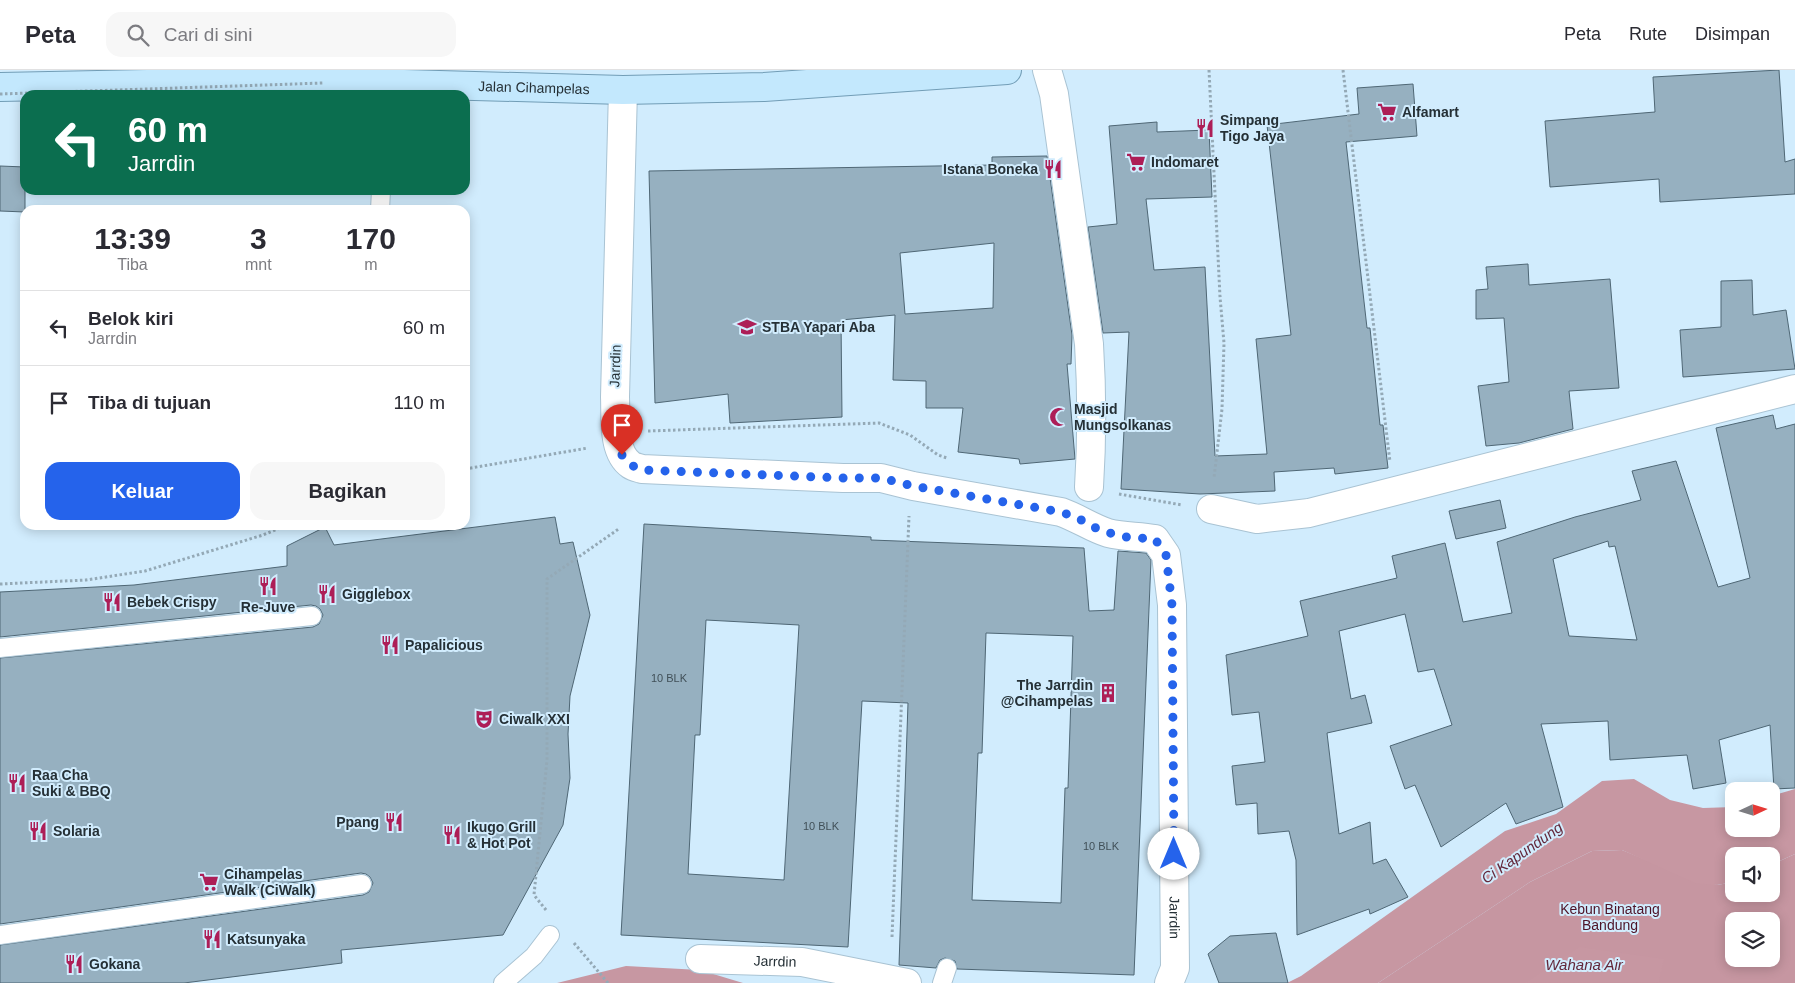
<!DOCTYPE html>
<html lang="id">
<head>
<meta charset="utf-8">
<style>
	:root { --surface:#fff; --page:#f7f7f7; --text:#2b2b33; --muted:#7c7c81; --line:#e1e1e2; --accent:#2563eb }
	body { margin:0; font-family:Arial,sans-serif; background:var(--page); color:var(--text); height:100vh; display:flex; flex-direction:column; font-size:19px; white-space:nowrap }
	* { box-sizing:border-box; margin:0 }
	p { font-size:16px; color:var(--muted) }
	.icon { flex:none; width:28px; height:28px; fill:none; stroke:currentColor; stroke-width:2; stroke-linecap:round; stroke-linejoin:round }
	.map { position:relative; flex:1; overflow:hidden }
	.side { position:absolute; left:20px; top:135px; width:450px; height:325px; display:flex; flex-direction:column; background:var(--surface); border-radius:15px; box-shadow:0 2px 12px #0003 }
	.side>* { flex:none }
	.guide { position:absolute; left:20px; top:20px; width:450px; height:105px; border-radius:15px; box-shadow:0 2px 12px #0003; background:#0b6e4f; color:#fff; overflow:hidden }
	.needle { width:32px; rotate:86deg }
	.controls { position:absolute; left:1725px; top:712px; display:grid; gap:10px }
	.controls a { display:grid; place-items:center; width:55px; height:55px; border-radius:10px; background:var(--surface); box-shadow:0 2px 12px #0003; font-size:25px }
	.pin { position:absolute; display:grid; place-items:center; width:42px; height:42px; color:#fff; margin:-51px -21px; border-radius:50% 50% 50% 0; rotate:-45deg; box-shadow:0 0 5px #0007 }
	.pin .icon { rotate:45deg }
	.me { position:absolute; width:55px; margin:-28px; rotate:0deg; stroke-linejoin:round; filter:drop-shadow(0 0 4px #0008) }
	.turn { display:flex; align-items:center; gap:18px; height:105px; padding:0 25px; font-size:22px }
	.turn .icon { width:65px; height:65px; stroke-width:2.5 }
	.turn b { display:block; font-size:35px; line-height:42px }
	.eta { display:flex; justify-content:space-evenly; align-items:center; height:85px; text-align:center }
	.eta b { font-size:30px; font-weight:700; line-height:35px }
	.cta { display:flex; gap:10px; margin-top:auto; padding:10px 25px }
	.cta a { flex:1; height:58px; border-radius:15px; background:var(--accent); color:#fff; font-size:20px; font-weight:700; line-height:58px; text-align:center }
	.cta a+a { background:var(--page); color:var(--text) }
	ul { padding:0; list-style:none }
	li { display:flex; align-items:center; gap:15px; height:75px; padding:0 25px; border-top:1px solid var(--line) }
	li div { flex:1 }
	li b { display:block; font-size:19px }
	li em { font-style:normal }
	header { display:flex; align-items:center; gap:30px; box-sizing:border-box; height:70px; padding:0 25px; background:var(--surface); border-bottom:1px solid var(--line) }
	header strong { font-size:24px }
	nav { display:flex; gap:28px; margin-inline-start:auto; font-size:18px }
	.search { width:350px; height:45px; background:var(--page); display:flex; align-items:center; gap:12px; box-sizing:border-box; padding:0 18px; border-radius:15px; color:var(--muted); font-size:19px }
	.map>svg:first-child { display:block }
	.forest { fill:#c696a1; fill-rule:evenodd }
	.water { fill:#c797a2 }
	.building { fill:#96b0c0; stroke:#4f6775; fill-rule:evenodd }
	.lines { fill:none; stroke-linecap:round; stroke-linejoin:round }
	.service-casing { stroke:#a9c3d3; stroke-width:20 }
	.minor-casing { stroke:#a9c3d3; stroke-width:30 }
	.primary-casing { stroke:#729db6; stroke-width:30 }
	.path { stroke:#94a9b6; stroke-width:3; stroke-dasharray:2.5 2.5; stroke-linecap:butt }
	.service { stroke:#fff; stroke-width:18 }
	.minor { stroke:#fff; stroke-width:28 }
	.primary { stroke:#c3e8fd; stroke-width:28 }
	.path-bridge { stroke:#94a9b6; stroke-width:3; stroke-dasharray:2.5 2.5; stroke-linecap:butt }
	.route { stroke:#2563eb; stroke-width:9; stroke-dasharray:0 16.2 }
	.labels { text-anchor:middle; stroke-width:4; stroke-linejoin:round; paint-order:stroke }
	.number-label { font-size:11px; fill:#415058 }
	.street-label { font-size:14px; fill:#253036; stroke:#d1ecfd }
	.poi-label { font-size:14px; font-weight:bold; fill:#253036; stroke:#d1ecfd; text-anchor:start }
	.park-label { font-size:14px; fill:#4e1327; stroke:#d1ecfd }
	.water-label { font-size:15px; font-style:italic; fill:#63273a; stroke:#d1ecfd }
</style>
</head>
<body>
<header>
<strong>Peta</strong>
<div class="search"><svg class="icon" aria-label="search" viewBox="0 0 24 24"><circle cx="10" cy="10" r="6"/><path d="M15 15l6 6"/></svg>Cari di sini</div>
<nav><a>Peta</a><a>Rute</a><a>Disimpan</a></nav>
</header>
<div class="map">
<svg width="1795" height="913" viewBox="0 0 1795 913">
	<rect width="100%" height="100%" fill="#d1ecfd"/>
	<path class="forest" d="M1622,780L1651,792L1717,815L1734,812V824H1771V795L1795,784V913H1378L1530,812L1592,781ZM1734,851H1771V889H1734Z"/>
	<g class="water">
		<path d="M1634,709L1670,730L1703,738L1734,737V759H1771V726L1795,719V784L1771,795V786H1734V812L1717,815L1695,813L1622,780L1592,781L1530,812L1378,913H1287L1301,906L1505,761L1556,744L1602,711Z"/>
		<path d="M1579,877L1664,889L1659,912L1525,913Z"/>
		<path d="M626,896L700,900L743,913H557Z"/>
	</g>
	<g class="building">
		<path d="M1779,0L1785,92L1795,89V124L1660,132L1659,109L1550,117L1545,51L1655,42L1653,7Z"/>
		<path d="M1413,14L1417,66L1346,72L1367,258H1370L1380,355H1383L1388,398L1335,404L1334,398L1274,402L1275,421L1200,424L1121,419L1129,262L1103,263L1088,157L1117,154L1109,56L1157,52V62L1209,60L1212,127L1146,129L1154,200L1205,197L1215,386L1267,384L1256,269L1291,265L1267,55L1359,44L1357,18Z"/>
		<path d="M1047,86L1072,265L1071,294H1067L1075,389L1020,394L1019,389L958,382L963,338H926V311L893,310L895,245L841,250L842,347L730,353L728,324L655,333L649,101L992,95V87ZM994,173L993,238L905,244L900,183Z"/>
		<path d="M0,96L25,97V142L0,141Z"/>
		<path d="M1528,194L1529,215L1610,209L1619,318L1569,321L1573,359L1519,373L1486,376L1478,316L1509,312L1504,248L1476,249V220L1488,219L1486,197Z"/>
		<path d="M1752,210L1753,245L1786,240L1795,299L1683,307L1680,260L1721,257V211Z"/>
		<path d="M1773,345L1776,359L1795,354V718L1774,719L1770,655L1719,670L1726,713L1693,719L1687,685L1610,690L1608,651L1541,654L1563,737L1516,754L1506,733L1441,777L1415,715L1405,719L1390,676L1452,655L1434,599L1418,602L1405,544L1339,561L1351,629L1365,625L1372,653L1327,663L1339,764L1370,752L1373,794L1386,789L1408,827L1370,844L1369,839L1297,865L1296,790L1289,761L1258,764L1257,733L1236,735L1232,696L1265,692L1259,642L1232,645L1226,585L1308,566L1300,531L1397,508L1392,486L1445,473L1463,552L1512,543L1497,472L1575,447L1641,430L1632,401L1676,391L1718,517L1750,508L1716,358ZM1608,471L1609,477L1615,476L1637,570L1569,566L1553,489Z"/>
		<path d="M1500,430L1506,458L1456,469L1449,441Z"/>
		<path d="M555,447L560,474L573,472L590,545L570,626L568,664L570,708L563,755L503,865L341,880L342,893L184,913H0V875L363,825L369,822L373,813L370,807L366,804L361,803L0,854V588L313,557L319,554L323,545L320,539L316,536L311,535L0,567V522L134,515L287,496V476L325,457L334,475Z"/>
		<path d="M644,454L871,467V470L1084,478L1089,541L1114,540L1118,481L1146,483L1151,490L1134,905L957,899L955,891L945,888L940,890L936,898L899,895L908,633L862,631L848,877L621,865ZM706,550L799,555L784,810L688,804L695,665H700ZM986,563L1073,566L1068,718H1065L1061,833L972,830L978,683H982Z"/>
		<path d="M1276,863L1288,913H1219L1208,884L1230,866Z"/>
	</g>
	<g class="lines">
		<g class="service-casing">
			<g id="service">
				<path d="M380,140L381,120"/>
				<path d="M0,578L312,546"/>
				<path d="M0,865L362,814"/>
				<path d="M503,913L534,886L550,865"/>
				<path d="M942,913L947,898"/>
			</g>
		</g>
		<g class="minor-casing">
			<g id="minor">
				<path d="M1047,0L1054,24L1089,274C1092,322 1092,370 1089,417"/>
				<path id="s1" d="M623,20L615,327C616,347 612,382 631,395C634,397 639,398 642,399L843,408H881L913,416L1061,442C1078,448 1092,458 1108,463C1124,467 1139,466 1155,469L1166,485L1172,535L1175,898L1169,913"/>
				<path d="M1211,439L1257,449L1309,443L1795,319"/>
				<path id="s2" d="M700,889L802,892L907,913"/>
			</g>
		</g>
		<g class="primary-casing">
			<g id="primary">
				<path id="s3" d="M0,17L294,11L623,20L764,17L1007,0"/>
			</g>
		</g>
		<g class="path">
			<path d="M1209,0L1220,227L1224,273L1222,339L1214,408"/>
			<path d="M1343,0L1390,392"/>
			<path d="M648,361L879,353L910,365L938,385L947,388"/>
			<path d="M465,399L588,378"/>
			<path d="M1119,424L1182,435"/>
			<path d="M0,514L86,510L145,501L263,465L287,455"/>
			<path d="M546,840L534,825L547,690V509L620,458"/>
			<path d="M892,867L909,446"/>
			<path d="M574,873L608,913"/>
		</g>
		<use href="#service" class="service"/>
		<use href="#minor" class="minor"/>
		<use href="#primary" class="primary"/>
		<path class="path-bridge" d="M0,24L323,13"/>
	</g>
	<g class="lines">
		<path class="route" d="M622,385L631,395L642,400L843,408H881L913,416L1061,442L1078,448L1091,456L1106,462L1126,467L1155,469L1166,485L1172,535L1174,784"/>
	</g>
	<defs>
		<g id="supermarket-bare" transform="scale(1.5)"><path d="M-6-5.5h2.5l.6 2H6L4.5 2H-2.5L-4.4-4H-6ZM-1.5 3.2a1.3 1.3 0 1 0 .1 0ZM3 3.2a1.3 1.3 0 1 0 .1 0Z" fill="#ad1e57" stroke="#d1ecfd" stroke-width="2.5" paint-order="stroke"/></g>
		<g id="restaurant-bare" transform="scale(1.5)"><path d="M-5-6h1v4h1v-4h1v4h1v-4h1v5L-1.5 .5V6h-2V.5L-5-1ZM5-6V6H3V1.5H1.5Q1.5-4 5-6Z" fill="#ad1e57" stroke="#d1ecfd" stroke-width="2.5" paint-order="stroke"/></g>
		<g id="university-bare" transform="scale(1.5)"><path d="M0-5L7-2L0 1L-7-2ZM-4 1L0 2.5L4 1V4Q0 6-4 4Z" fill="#ad1e57" stroke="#d1ecfd" stroke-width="2.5" paint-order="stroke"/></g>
		<g id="mosque-bare" transform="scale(1.5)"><path d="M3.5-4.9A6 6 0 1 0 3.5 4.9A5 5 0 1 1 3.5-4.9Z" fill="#ad1e57" stroke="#d1ecfd" stroke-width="2.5" paint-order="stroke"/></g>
		<g id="building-bare" transform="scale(1.5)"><path d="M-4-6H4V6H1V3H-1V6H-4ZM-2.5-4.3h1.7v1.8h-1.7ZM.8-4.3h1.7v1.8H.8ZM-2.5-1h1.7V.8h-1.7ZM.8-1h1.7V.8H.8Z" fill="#ad1e57" stroke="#d1ecfd" stroke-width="2.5" paint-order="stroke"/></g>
		<g id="theatre-bare" transform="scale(1.5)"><path d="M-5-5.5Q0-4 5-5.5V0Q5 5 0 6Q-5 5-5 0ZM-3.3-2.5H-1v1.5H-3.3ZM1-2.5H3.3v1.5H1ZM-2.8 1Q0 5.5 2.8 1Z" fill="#ad1e57" stroke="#d1ecfd" stroke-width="2.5" paint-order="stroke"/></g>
	</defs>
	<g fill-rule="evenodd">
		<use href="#supermarket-bare" x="1387" y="42"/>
		<use href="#restaurant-bare" x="1205" y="58"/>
		<use href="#supermarket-bare" x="1136" y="92"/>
		<use href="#restaurant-bare" x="1053" y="99"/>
		<use href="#university-bare" x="747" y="257"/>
		<use href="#mosque-bare" x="1059" y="347"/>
		<use href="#restaurant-bare" x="268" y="516"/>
		<use href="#restaurant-bare" x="327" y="524"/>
		<use href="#restaurant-bare" x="112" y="532"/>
		<use href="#restaurant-bare" x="390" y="575"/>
		<use href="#building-bare" x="1108" y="623"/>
		<use href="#theatre-bare" x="484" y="649"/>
		<use href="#restaurant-bare" x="17" y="713"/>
		<use href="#restaurant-bare" x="394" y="752"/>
		<use href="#restaurant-bare" x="38" y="761"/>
		<use href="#restaurant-bare" x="452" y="765"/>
		<use href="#supermarket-bare" x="209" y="812"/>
		<use href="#restaurant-bare" x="212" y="869"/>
		<use href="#restaurant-bare" x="74" y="894"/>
	</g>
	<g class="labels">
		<g class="number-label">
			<text x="669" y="612">10 BLK</text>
			<text x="821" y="760">10 BLK</text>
			<text x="1101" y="780">10 BLK</text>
		</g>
		<g class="street-label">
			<text dy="5" stroke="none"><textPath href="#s3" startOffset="534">Jalan Cihampelas</textPath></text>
			<text transform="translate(615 296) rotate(-88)" y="5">Jarrdin</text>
			<text dy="5" stroke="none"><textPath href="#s1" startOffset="1295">Jarrdin</textPath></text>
			<text dy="5" stroke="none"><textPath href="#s2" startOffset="75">Jarrdin</textPath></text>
		</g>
		<g class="poi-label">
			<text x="1402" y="47">Alfamart</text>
			<text x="1220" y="55">Simpang<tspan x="1220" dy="16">Tigo Jaya</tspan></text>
			<text x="1151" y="97">Indomaret</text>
			<text x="1038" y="104" text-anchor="end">Istana Boneka</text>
			<text x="762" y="262">STBA Yapari Aba</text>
			<text x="1074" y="344">Masjid<tspan x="1074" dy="16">Mungsolkanas</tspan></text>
			<text x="342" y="529">Gigglebox</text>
			<text x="127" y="537">Bebek Crispy</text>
			<text x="268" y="542" text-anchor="middle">Re-Juve</text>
			<text x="405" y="580">Papalicious</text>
			<text x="1093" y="620" text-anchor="end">The Jarrdin<tspan x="1093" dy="16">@Cihampelas</tspan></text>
			<text x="499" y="654">Ciwalk XXI</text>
			<text x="32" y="710">Raa Cha<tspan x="32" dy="16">Suki &amp; BBQ</tspan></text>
			<text x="379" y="757" text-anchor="end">Ppang</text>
			<text x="467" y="762">Ikugo Grill<tspan x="467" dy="16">&amp; Hot Pot</tspan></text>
			<text x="53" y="766">Solaria</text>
			<text x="224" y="809">Cihampelas<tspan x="224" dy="16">Walk (CiWalk)</tspan></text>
			<text x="227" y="874">Katsunyaka</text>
			<text x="89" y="899">Gokana</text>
		</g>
		<g class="park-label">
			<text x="1610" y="844">Kebun Binatang<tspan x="1610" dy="16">Bandung</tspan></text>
		</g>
		<g class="water-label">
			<text transform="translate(1522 783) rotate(-35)" y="5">Ci Kapundung</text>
			<text x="1584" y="900">Wahana Air</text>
		</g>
	</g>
</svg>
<div class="controls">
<a><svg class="needle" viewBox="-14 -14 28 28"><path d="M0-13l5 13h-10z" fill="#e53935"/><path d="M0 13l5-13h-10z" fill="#7c7c81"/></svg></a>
<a><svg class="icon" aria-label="sound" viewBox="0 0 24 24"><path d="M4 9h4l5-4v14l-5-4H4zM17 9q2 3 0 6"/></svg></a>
<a><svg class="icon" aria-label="layers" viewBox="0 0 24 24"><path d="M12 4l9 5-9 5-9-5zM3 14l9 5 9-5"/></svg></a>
</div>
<div class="pin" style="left:622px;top:385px;background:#d93025"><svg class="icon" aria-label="arrive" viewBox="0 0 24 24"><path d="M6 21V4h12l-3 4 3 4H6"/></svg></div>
<svg class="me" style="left:1174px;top:784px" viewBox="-20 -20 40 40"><circle r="19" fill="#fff"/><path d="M0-13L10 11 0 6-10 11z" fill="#2563eb"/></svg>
<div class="guide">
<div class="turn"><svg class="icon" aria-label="left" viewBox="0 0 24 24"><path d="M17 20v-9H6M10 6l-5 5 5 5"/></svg><div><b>60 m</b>Jarrdin</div></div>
</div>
<section class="side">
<div class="eta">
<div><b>13:39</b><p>Tiba</p></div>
<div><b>3</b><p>mnt</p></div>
<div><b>170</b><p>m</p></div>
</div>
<ul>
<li><svg class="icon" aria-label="left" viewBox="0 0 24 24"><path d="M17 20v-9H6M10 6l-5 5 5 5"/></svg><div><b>Belok kiri</b><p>Jarrdin</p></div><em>60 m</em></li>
<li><svg class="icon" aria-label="arrive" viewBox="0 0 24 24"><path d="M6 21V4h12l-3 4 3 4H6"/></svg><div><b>Tiba di tujuan</b></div><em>110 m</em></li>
</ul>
<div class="cta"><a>Keluar</a><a>Bagikan</a></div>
</section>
</div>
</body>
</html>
